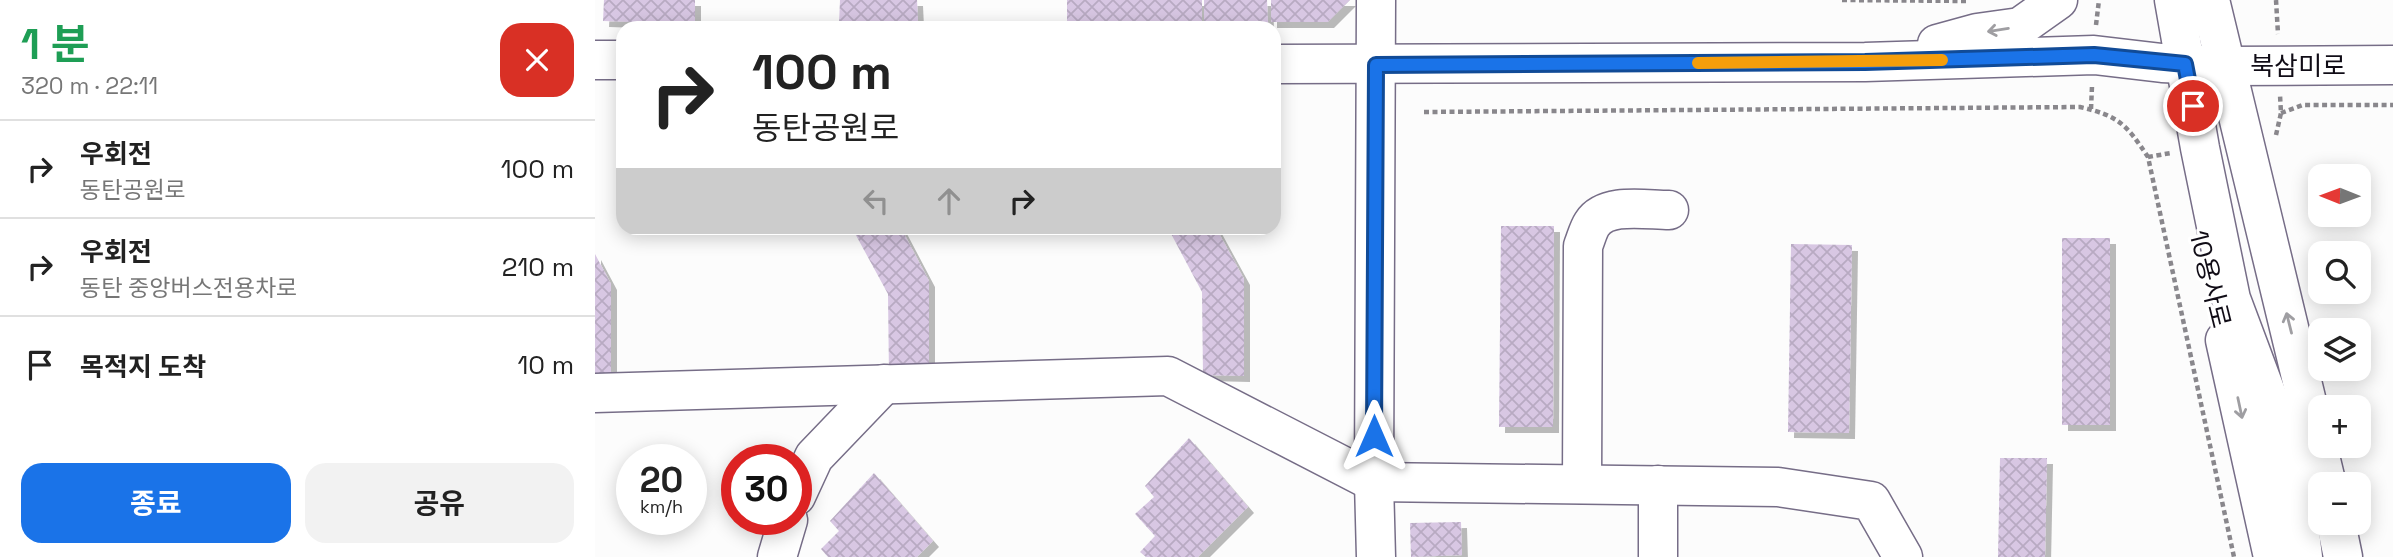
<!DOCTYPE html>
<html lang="ko">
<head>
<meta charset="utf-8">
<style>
	:root { --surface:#fff; --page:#f2f2f2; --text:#222; --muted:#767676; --line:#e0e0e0; --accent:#1a73e8 }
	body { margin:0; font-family:"Space Grotesk","Noto Sans KR",sans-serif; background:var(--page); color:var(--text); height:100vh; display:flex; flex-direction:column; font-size:26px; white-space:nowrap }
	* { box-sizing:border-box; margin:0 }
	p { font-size:23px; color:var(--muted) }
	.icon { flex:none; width:38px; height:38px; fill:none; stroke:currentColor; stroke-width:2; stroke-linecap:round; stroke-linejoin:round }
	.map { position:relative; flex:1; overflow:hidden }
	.sheet { display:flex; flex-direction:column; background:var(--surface); width:595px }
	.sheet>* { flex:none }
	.top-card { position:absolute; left:21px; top:21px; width:665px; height:214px; border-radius:21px; box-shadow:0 4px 18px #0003; background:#fff; color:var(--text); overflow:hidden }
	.needle { width:46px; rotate:271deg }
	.tools { position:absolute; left:1713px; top:164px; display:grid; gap:14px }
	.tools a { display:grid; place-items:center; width:63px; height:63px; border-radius:14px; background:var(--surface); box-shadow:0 4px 18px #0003; font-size:35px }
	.speed { position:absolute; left:21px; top:444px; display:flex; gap:14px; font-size:35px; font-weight:700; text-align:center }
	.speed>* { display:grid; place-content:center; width:91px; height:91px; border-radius:50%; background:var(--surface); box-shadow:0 4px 18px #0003; line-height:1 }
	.speed small { font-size:18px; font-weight:400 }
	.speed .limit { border:10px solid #d22; background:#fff; color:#111 }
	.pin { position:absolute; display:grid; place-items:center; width:60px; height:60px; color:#fff; margin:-30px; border:4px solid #fff; border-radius:50%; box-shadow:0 2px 7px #0007 }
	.me { position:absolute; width:77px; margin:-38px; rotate:0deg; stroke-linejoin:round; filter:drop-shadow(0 0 5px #0008) }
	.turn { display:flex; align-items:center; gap:24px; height:147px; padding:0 21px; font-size:32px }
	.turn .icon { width:91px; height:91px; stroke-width:2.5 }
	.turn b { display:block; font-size:49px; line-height:60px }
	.lanes { display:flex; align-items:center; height:66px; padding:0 21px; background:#0003; justify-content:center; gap:35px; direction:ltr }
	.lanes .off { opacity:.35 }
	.round { display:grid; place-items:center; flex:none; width:74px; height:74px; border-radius:21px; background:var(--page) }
	.headline { display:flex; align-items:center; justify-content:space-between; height:119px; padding:0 21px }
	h1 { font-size:42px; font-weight:700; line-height:52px; color:#1e9e55 }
	.cta { display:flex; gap:14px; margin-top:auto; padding:14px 21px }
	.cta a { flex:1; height:80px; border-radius:21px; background:var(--accent); color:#fff; font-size:28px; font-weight:700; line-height:80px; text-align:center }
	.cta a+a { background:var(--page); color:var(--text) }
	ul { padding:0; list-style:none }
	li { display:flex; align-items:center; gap:21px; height:98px; padding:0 21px; border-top:2px solid var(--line) }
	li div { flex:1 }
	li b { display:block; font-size:26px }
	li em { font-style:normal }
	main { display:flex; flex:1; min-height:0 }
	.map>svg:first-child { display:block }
	.building { fill:url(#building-cross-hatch); filter:url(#shadow) }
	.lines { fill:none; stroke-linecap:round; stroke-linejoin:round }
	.minor-casing { stroke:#766d87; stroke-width:41 }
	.path { stroke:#89878c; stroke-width:4.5; stroke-dasharray:5 3.5; stroke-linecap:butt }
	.minor { stroke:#fff; stroke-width:38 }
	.oneway { stroke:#9f9ea2 }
	.route-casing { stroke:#114b97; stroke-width:18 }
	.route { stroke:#1a73e8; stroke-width:12 }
	.slow { stroke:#f59e0b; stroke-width:12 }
	.labels { text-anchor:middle; stroke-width:6; stroke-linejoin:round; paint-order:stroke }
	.street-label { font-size:26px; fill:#100c16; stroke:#fff }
</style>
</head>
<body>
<main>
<section class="sheet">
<div class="headline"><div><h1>1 분</h1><p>320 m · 22:11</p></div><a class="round" style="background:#d93025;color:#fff"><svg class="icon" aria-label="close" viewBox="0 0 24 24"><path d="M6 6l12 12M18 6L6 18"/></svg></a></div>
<ul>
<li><svg class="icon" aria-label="right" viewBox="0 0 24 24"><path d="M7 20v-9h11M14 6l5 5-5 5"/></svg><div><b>우회전</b><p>동탄공원로</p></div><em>100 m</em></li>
<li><svg class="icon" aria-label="right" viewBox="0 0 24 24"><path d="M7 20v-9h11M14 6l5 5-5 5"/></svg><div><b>우회전</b><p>동탄 중앙버스전용차로</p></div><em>210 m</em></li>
<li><svg class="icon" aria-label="arrive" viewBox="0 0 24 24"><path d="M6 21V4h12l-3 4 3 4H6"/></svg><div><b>목적지 도착</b></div><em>10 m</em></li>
</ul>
<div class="cta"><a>종료</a><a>공유</a></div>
</section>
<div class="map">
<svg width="1798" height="557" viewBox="0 0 1798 557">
	<defs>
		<pattern id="building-cross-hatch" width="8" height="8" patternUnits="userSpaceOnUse" patternTransform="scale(1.75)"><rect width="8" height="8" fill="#d8c7e3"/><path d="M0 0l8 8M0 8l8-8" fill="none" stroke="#b8aac2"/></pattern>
		<filter id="shadow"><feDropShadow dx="6" dy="6" stdDeviation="0" flood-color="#0004"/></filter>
	</defs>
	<rect width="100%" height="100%" fill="#fcfcfc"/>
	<g class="building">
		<path d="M9,0H100V24L8,21Z"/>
		<path d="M245,0H322L323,21L244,23Z"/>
		<path d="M472,0H607V24L472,23Z"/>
		<path d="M609,0H672L673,23H609Z"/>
		<path d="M676,0H755L733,22H676Z"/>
		<path d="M906,226H959L958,427H904Z"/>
		<path d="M257,228H306L334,281V378H294L293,294Z"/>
		<path d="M573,228H621L649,279V376L608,375L607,292Z"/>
		<rect x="1467" y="238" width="48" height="187"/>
		<path d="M1196,244L1257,245L1254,433L1193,432Z"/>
		<path d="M0,254L16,284V382H0Z"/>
		<path d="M594,438L653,507L603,557H551L545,552L560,536L540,514L559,497L550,486Z"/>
		<path d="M1405,458H1452L1450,557H1403Z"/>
		<path d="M279,473L338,541L322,557H233L226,549L244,531L235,521Z"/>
		<path d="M866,522L867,555L816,557L815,523Z"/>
	</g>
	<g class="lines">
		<g class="minor-casing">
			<g id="minor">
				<path d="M781,0L779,482L781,557"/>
				<path d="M1579,0L1605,148L1636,299L1684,427L1704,524L1708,557"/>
				<path d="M1615,0L1732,485"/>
				<path d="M1342,44L1382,33L1425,27L1463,0"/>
				<path d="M0,60H28"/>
				<path d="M679,64L1270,62L1499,55L1567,63L1631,66L1798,65"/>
				<path d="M1630,340L1678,557"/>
				<path d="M0,393L573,376L779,482L1183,487L1276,501L1308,557"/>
				<path d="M987,484L988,246C991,239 993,230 997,224C1011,202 1051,210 1074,210"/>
				<path d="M201,496L219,457L289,384"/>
				<path d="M1741,523L1748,557"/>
				<path d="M182,557L193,520"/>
				<path d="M1063,557V485"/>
			</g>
		</g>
		<g class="path">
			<path d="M1247,0L1372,1"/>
			<path d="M1681,0L1683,34"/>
			<path d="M1501,25L1504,0"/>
			<path d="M1496,109L1497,86"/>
			<path d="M829,112L1485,107C1524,116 1531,124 1553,157L1639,557"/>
			<path d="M1686,113L1708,105H1798"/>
			<path d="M1681,135L1686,113L1685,95"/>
			<path d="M1553,157L1576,153"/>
		</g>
		<use href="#minor" class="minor"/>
	</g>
	<defs><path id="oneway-shaft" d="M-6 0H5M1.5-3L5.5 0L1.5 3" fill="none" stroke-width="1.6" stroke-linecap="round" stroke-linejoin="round" transform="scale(1.75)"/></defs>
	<g class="oneway">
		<use href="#oneway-shaft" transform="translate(1403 30) rotate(171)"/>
		<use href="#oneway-shaft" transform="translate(1694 323) rotate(-104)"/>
		<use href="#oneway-shaft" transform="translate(1645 408) rotate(78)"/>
	</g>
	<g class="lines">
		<g class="route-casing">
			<path id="route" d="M779,436L781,65L1270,62L1499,55L1590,64L1598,106"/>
		</g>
		<use href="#route" class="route"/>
		<path class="slow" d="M1103,63L1347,60"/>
	</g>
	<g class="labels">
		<g class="street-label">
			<text x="1703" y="75">북삼미로</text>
			<text transform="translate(1615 279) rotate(76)" y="9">10용사로</text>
		</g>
	</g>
</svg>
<div class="tools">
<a><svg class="needle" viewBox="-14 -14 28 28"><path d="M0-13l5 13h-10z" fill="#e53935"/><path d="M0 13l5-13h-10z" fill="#767676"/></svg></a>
<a><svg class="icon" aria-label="search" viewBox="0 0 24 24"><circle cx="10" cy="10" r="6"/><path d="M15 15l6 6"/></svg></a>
<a><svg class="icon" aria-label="layers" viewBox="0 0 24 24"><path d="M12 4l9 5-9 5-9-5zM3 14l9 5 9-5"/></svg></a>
<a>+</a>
<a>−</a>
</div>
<div class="speed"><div>20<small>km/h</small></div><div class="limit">30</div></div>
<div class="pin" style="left:1598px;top:106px;background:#d93025"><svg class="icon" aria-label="arrive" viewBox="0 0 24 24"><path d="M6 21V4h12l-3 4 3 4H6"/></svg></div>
<svg class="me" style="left:779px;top:436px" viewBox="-20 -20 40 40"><path d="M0-17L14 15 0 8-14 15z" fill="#1a73e8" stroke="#fff" stroke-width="4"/></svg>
<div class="top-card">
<div class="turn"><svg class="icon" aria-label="right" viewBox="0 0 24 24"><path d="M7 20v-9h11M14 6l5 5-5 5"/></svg><div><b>100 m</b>동탄공원로</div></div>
<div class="lanes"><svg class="icon off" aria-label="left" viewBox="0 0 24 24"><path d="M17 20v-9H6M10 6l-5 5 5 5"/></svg><svg class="icon off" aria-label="ahead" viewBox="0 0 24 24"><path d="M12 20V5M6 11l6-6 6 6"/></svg><svg class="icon" aria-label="right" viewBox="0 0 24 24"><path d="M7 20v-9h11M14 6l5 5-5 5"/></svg></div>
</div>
</div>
</main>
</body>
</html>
